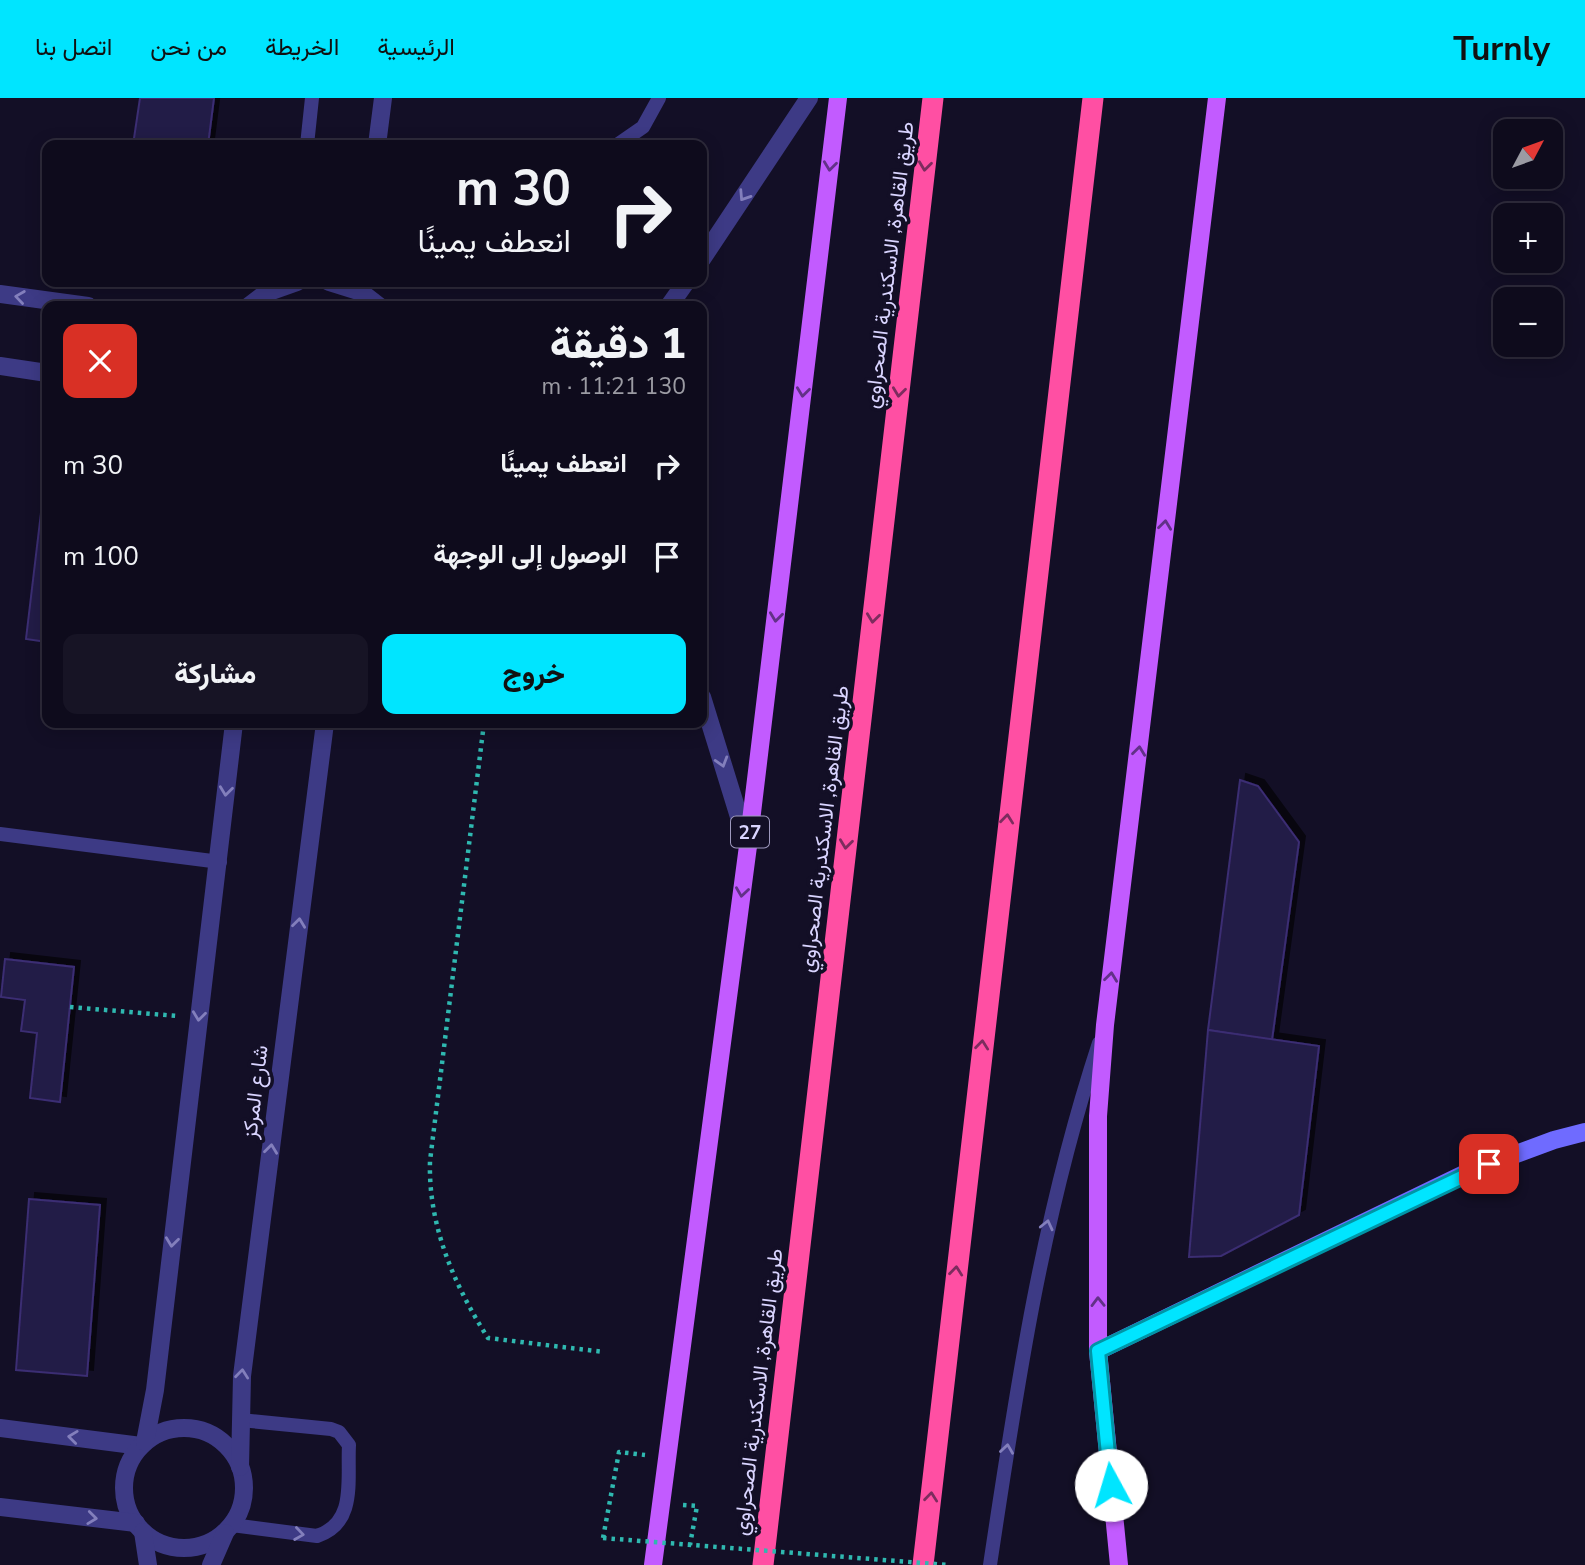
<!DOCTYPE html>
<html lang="ar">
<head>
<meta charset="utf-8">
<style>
	:root { --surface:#0e0b1c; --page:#171425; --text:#f1f3f6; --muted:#9b9ba3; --line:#2e2b3b; --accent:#00e5ff }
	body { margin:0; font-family:"Nunito Sans",Vazirmatn,sans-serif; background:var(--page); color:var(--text); direction:rtl; height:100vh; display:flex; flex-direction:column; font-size:26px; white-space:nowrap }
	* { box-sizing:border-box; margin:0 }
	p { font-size:23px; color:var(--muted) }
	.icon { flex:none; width:38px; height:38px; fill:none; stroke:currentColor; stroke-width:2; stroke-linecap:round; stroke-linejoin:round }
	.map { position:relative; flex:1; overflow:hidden; direction:ltr }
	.sheet { position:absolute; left:42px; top:203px; width:665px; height:427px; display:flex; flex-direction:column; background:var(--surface); border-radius:14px; box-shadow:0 4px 18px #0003,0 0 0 2px var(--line); direction:rtl }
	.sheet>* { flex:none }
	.top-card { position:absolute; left:42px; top:42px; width:665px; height:147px; border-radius:14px; box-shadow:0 4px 18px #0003,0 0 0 2px var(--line); direction:rtl; background:#0e0b1c; color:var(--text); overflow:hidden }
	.needle { width:46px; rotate:49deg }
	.buttons { position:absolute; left:1493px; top:21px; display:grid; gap:14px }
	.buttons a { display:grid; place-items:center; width:70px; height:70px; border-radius:14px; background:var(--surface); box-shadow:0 4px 18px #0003,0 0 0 2px var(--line); font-size:35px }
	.pin { position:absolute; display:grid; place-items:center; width:60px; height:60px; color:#fff; margin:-30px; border-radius:14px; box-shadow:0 4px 10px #0006 }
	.me { position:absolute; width:77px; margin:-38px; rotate:354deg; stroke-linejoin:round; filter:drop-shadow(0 0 5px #0008) }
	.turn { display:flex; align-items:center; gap:24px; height:147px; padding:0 21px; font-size:32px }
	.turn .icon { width:91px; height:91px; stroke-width:2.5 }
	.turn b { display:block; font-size:49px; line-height:60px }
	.round { display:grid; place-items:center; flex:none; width:74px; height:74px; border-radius:14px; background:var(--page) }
	.overview { display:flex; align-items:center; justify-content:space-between; height:119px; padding:0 21px }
	h1 { font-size:42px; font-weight:800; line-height:52px }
	.button { display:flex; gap:14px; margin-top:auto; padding:14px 21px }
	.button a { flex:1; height:80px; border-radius:14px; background:var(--accent); color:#111; font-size:28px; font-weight:800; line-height:80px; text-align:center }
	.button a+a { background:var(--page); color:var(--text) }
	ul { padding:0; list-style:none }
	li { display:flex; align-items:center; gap:21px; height:91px; padding:0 21px }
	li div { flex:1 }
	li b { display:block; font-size:26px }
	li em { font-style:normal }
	header { display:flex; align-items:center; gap:42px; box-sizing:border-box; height:98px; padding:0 35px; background:var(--accent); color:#111 }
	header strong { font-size:33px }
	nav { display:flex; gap:38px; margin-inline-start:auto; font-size:24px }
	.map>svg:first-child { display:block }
	.building { fill:#241b47; stroke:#3b2d73; stroke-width:2; filter:url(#shadow) }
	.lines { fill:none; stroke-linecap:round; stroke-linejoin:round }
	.path { stroke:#2fb8b0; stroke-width:4.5; stroke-dasharray:3.5 5; stroke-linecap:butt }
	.lane { stroke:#3d3a85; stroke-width:14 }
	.street { stroke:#3d3a85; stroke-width:18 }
	.secondary { stroke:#6f6bff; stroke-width:18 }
	.primary { stroke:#c25bff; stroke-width:18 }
	.highway { stroke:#ff4fa3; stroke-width:21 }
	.path-bridge { stroke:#2fb8b0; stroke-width:4.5; stroke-dasharray:3.5 5; stroke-linecap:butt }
	.oneway { stroke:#623188 }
	.oneway2 { stroke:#7d2c5e }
	.oneway3 { stroke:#837fbc }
	.route-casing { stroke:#0095a6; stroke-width:18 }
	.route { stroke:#00e5ff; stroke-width:12 }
	.labels { text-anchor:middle; stroke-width:7; stroke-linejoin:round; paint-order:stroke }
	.shield { fill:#130f26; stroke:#9e99be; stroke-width:2 }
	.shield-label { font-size:19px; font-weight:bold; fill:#d9d4ff }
	.street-label { font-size:21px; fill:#d9d4ff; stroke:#130f26 }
</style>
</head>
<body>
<header>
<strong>Turnly</strong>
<nav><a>الرئيسية</a><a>الخريطة</a><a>من نحن</a><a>اتصل بنا</a></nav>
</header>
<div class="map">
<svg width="1585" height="1467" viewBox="0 0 1585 1467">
	<defs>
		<filter id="shadow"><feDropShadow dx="6" dy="-6" stdDeviation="0" flood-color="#0009"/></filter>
	</defs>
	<rect width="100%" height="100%" fill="#130f26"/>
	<g class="building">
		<path d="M140,0H214L208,47H133Z"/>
		<path d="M43,398L47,399V544L26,541Z"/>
		<path d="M1240,682L1258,688L1299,744L1272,942L1208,932Z"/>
		<path d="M5,861L74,869L60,1004L30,1000L37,935L21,933L25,902L1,899Z"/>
		<path d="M1208,932L1319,948L1299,1117L1221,1158L1189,1159Z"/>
		<path d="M29,1101L100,1107L87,1278L16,1272Z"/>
	</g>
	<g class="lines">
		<g class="path">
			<path d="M484,625L430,1063C428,1127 454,1187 488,1240L604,1254"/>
			<path d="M70,909L177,918"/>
			<path d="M683,1407L697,1408L690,1447"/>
			<path d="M603,1440L619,1354L645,1357"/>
		</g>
		<g class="lane">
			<path d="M307,47L312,0"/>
			<path d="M617,47L643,29L659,0"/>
			<path d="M0,736L220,764"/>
			<path d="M232,1427L317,1438C357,1425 347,1382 349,1347L339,1334L331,1331L240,1322"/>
			<path d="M990,1467C1017,1287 1042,1119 1099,945"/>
		</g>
		<g class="street">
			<path d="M377,47L383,0"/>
			<path d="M702,161L809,0"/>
			<path d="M329,184L361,194L379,208"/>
			<path d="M0,196L88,208"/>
			<path d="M249,208L266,195L297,184"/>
			<path d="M669,208L686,184"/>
			<path d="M0,268L47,275"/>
			<path d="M702,599L748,748"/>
			<path d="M0,1330L141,1348"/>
			<circle cx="184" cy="1390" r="60"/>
			<path d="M145,1344L155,1292L234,625"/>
			<path d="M240,1369L242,1278L325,625"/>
			<path d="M0,1409L136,1425"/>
			<path d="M143,1434L148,1467"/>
			<path d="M211,1467L225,1435"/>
		</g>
		<path class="secondary" d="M1098,1253L1468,1074L1554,1042L1585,1034"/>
		<g class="primary">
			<path d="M653,1467L748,748L838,0"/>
			<path d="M1119,1467L1098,1253V1018L1105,927L1217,0"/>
		</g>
		<g class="highway">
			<path d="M763,1467L933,0"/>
			<path d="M923,1467L1093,0"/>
		</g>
		<path class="path-bridge" d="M603,1440L948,1467"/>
	</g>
	<defs><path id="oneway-chevron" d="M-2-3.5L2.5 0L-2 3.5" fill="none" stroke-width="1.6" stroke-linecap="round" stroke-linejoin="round" transform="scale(1.75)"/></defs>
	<g class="oneway">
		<use href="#oneway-chevron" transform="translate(830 68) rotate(97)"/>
		<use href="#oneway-chevron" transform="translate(803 294) rotate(97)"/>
		<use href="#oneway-chevron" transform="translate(1165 427) rotate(-83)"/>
		<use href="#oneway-chevron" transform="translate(776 519) rotate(97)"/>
		<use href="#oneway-chevron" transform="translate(1139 653) rotate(-83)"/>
		<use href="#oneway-chevron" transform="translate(742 794) rotate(98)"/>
		<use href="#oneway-chevron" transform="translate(1111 879) rotate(-83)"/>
		<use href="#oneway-chevron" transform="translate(1098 1204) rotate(-91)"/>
	</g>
	<g class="oneway2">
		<use href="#oneway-chevron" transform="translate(925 68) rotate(97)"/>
		<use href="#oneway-chevron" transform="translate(899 294) rotate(97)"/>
		<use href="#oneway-chevron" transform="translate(873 520) rotate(97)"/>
		<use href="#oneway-chevron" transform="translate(1007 721) rotate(-84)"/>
		<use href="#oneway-chevron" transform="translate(846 746) rotate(97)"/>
		<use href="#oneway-chevron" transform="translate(982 947) rotate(-84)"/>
		<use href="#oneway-chevron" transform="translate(956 1173) rotate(-84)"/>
		<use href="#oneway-chevron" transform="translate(931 1399) rotate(-84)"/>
	</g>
	<g class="oneway3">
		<use href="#oneway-chevron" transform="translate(744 98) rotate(123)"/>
		<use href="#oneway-chevron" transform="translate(20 199) rotate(-172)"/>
		<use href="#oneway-chevron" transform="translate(722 664) rotate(73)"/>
		<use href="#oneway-chevron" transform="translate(226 693) rotate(97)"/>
		<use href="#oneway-chevron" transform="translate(299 825) rotate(-83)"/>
		<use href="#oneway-chevron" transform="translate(199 918) rotate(97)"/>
		<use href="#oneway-chevron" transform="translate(271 1051) rotate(-83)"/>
		<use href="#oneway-chevron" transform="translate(1047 1127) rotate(-77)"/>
		<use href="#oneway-chevron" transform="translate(172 1144) rotate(97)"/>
		<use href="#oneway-chevron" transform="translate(242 1276) rotate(-84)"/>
		<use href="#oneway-chevron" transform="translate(73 1339) rotate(-173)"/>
		<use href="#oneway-chevron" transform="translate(1007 1351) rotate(-82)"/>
		<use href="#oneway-chevron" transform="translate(92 1420) rotate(7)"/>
		<use href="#oneway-chevron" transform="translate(299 1436) rotate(8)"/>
	</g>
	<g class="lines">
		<g class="route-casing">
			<path id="route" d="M1111,1387L1098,1253L1489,1066"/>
		</g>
		<use href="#route" class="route"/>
	</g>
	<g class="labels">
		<rect class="shield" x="731" y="718.5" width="38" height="31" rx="5"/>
		<g class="shield-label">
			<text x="750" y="741">27</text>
		</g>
		<g class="street-label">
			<text transform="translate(889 167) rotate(-83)" y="7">طريق القاهرة, الاسكندرية الصحراوي</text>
			<text transform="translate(824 731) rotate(-83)" y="7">طريق القاهرة, الاسكندرية الصحراوي</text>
			<text transform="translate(255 994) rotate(-83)" y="7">شارع المركز</text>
			<text transform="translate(758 1294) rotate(-83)" y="7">طريق القاهرة, الاسكندرية الصحراوي</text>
		</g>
	</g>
</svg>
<div class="buttons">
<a><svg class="needle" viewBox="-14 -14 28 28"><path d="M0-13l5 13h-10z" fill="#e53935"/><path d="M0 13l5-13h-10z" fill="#9b9ba3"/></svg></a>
<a>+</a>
<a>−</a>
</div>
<div class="pin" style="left:1489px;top:1066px;background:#d93025"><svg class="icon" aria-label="arrive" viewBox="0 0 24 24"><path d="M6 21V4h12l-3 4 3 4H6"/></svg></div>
<svg class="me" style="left:1111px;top:1387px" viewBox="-20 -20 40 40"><circle r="19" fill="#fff"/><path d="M0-13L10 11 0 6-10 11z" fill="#00e5ff"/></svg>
<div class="top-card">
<div class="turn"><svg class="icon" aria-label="right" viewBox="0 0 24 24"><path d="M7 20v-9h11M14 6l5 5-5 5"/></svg><div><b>30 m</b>انعطف يمينًا</div></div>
</div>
<section class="sheet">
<div class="overview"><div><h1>1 دقيقة</h1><p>130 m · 11:21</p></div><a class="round" style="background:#d93025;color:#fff"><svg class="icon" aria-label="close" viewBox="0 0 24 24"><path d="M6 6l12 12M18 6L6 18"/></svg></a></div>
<ul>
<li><svg class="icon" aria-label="right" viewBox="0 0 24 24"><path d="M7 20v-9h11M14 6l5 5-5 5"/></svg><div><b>انعطف يمينًا</b></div><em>30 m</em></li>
<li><svg class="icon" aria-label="arrive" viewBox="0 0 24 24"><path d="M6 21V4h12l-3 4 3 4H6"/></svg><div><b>الوصول إلى الوجهة</b></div><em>100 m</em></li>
</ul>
<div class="button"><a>خروج</a><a>مشاركة</a></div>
</section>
</div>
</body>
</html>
